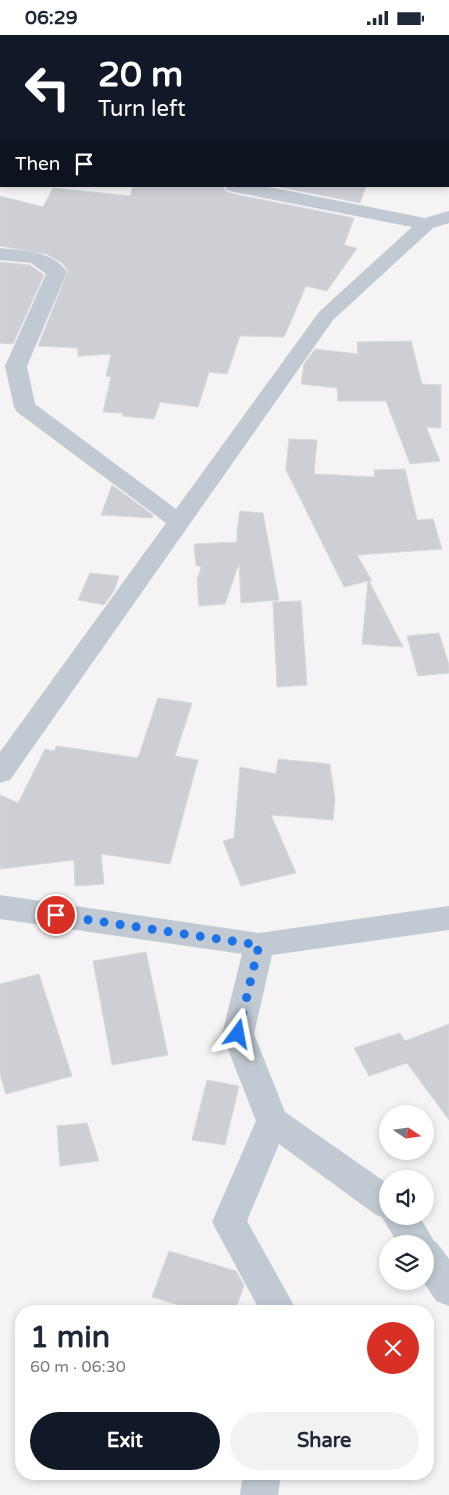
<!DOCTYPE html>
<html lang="en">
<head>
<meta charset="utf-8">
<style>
	:root { --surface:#fff; --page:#f2f2f3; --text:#1f2937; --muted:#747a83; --accent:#111827 }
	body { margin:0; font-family:"Varela Round",sans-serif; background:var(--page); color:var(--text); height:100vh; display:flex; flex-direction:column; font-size:19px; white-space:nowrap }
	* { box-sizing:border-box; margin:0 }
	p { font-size:16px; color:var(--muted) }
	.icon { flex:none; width:28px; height:28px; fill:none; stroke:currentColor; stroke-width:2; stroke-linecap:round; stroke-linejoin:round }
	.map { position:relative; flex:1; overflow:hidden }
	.drawer { position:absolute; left:15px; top:1270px; width:419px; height:175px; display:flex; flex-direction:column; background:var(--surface); border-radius:20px; box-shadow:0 2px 8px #0003 }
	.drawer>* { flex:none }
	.hud { position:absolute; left:0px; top:0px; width:450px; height:152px; box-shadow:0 2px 8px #0003; background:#111827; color:#fff; overflow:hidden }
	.needle { width:32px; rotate:103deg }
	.fabs { position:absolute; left:379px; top:1070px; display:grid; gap:10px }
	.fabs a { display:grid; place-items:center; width:55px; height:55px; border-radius:50%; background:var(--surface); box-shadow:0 2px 8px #0003; font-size:25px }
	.pin { position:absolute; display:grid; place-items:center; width:42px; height:42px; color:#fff; margin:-21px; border:2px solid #fff; border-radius:50%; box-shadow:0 1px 5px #0007 }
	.me { position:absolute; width:55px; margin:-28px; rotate:13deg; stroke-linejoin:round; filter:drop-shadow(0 0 4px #0008) }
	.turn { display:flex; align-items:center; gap:18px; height:105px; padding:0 15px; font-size:22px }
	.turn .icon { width:65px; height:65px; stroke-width:2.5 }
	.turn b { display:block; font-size:35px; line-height:42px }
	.then { display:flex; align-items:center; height:48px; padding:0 15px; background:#0003; gap:10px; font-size:19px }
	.round { display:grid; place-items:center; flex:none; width:52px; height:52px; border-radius:26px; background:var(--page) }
	.head { display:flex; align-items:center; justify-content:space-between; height:85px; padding:0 15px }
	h1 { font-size:30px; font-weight:700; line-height:38px }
	.primary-button { display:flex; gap:10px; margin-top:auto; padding:10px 15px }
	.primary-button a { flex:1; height:58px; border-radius:30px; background:var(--accent); color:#fff; font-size:20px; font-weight:700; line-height:58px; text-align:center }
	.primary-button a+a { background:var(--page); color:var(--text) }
	.status { display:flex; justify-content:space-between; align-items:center; height:35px; padding:0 25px; background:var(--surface); direction:ltr }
	.status svg { height:14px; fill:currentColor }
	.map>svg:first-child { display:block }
	.building { fill:#cdcfd5; stroke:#d7d9de }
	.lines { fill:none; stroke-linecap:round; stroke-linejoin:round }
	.minor { fill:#c1cad2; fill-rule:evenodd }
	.route { stroke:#1a73e8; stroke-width:9; stroke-dasharray:0 16.2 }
</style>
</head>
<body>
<div class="status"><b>06:29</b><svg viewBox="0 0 49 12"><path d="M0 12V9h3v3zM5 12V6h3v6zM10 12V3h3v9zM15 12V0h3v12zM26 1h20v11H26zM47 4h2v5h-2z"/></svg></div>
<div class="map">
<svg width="449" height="1460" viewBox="0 0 449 1460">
	<rect width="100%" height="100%" fill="#f5f3f3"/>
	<g class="building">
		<path d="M133,151H223L226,157L234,159L354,183L344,210L357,213L327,256L306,251L284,302L240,301L227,339L209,337L198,372L160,367L154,384L122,381L123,378L103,377L111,342L106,341L111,319L78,321V313L38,311L68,236L62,228L46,219L0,211V161L43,172L53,153L130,161Z"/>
		<path d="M275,151H366L360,168Z"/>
		<path d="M0,227L30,230L44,240L13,309L0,308Z"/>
		<path d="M411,306L422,349L441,350V393L426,392L440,426L410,429L386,366H338L337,353L301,349L304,329L315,314L358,319L357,307Z"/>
		<path d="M289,404L317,405L314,439L375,442L374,435L405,434L417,485L433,484L442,514L357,520L372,546H369L403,612L362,609L368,546L344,552L286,435Z"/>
		<path d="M112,450L153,480L152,483L101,480Z"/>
		<path d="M240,476L263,478L279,565L241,568L239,528L225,569L199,571L197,545L201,532L196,530L194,509L237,507V496Z"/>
		<path d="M90,538L119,541L114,556L104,570L78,565Z"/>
		<path d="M301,566L307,650L277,652L273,567Z"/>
		<path d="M439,598L449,630V638L418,641L407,601Z"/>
		<path d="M158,663L192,668L175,721L198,725L170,829L101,819L104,849L75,851L74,825L0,834V760L18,768L45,714L54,716L57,711L138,723Z"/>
		<path d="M278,724L330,729L335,765L333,785L271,780L296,838L241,851L223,806L234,803L240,732L276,739Z"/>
		<path d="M146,917L168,1020L112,1030L93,926Z"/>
		<path d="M39,939L72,1041L6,1059L0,1039V949Z"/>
		<path d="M449,989V1085L407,1028L369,1041L354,1013L400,998L405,1006Z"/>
		<path d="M207,1045L239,1051L225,1110L192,1105Z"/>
		<path d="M87,1088L99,1126L60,1131L57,1091Z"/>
		<path d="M169,1216L236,1236L244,1250L235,1276H199L152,1262Z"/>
	</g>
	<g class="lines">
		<g class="minor">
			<path d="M0,0H14L15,1H1V5Z"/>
			<path d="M409,0H426L427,1H410Z"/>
			<rect x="0" y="38" width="1" height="11"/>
			<path d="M225,151H264L425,183L449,176V188L433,193L333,285L10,745L0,748V717L166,488L17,377L14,372L5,331L46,239L31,228L0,225V213C23,216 52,215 67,237L27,331L35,369L176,474L319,277L412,192L234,157L227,155Z"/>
			<path d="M0,860L259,898L449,871V895L272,920L254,999L285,1077L388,1149V1181H419L434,1206L437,1208L449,1224V1271L436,1266L423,1246H425V1209H398L382,1182L376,1180L279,1109L247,1186L297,1276H260L212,1187L256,1086L222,999L242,919L0,884Z"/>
			<path d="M243,1439H281L278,1460H240Z"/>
		</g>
	</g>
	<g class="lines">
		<path class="route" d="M56,880L259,910L238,999"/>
	</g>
</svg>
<div class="fabs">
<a><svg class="needle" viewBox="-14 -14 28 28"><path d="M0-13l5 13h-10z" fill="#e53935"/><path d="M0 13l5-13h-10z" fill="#747a83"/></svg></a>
<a><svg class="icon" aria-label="sound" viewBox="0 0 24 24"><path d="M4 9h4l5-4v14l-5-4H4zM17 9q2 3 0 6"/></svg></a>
<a><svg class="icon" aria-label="layers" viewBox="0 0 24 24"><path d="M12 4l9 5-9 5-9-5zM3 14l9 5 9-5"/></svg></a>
</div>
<div class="pin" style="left:56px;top:880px;background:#d93025"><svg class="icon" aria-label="arrive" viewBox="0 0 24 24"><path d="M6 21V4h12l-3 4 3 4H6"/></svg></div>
<svg class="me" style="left:238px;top:999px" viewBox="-20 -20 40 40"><path d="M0-17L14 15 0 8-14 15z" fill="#1a73e8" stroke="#fff" stroke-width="4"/></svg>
<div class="hud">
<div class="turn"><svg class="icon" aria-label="left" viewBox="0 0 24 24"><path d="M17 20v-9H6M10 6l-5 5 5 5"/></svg><div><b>20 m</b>Turn left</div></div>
<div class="then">Then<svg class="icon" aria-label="arrive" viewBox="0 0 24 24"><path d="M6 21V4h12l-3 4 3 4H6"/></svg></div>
</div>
<section class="drawer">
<div class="head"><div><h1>1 min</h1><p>60 m · 06:30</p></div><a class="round" style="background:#d93025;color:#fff"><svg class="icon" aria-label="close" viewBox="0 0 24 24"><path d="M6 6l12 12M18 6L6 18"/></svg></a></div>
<div class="primary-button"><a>Exit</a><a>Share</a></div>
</section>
</div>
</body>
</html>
